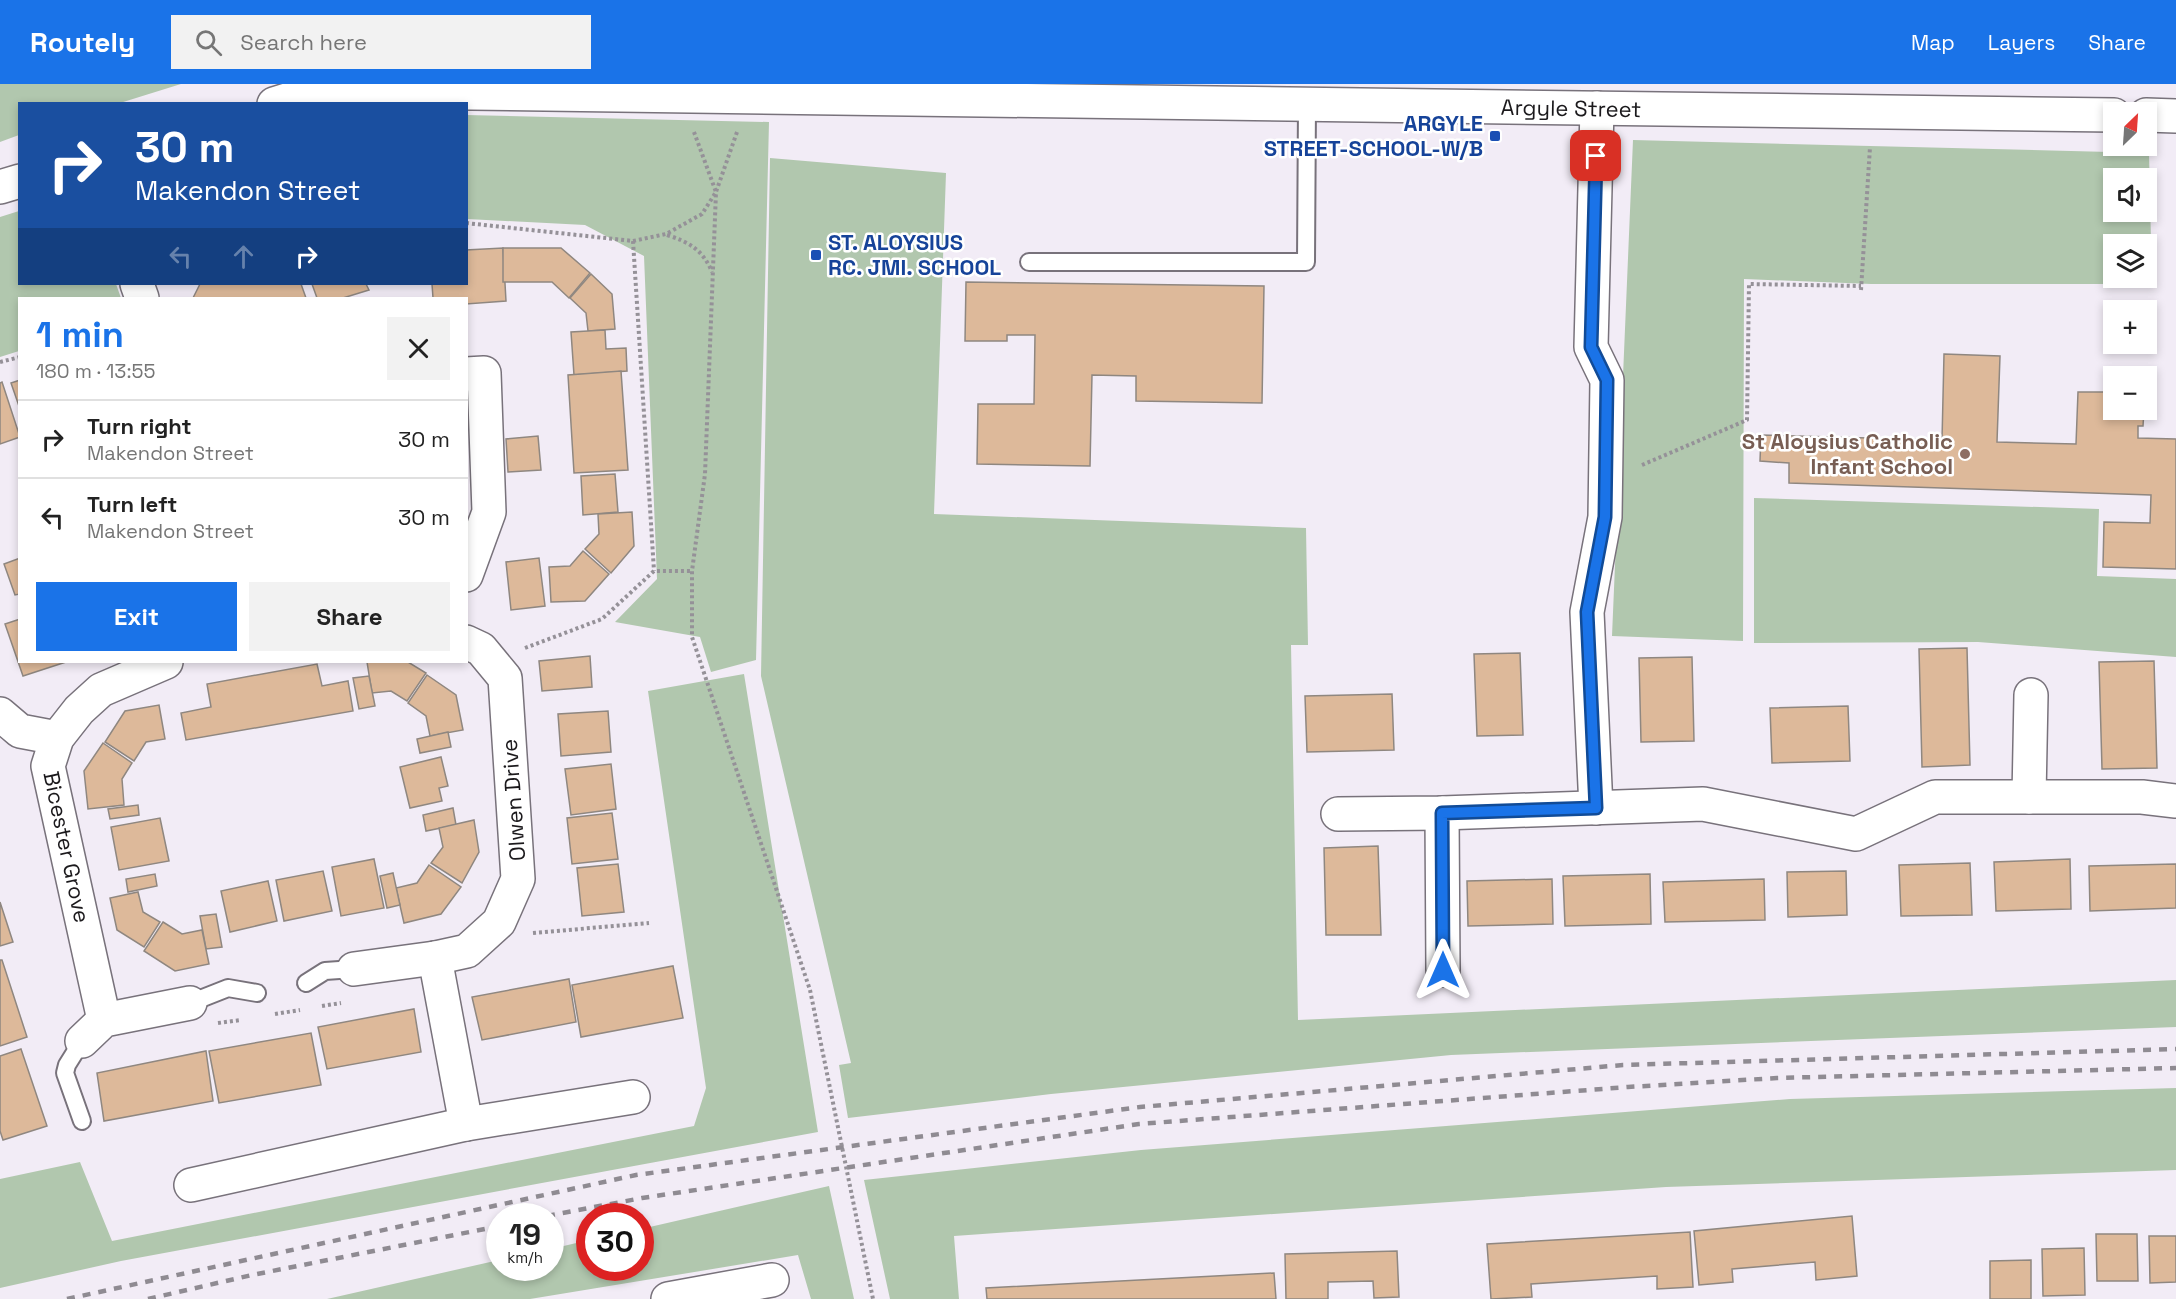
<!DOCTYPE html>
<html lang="en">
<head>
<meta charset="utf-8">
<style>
	:root { --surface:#fff; --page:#f2f2f2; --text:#222; --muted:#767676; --line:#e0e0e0; --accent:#1a73e8 }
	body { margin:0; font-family:"Space Grotesk",sans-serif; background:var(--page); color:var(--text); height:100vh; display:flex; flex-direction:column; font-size:22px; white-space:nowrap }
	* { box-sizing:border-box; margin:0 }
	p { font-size:20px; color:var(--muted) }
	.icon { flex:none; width:33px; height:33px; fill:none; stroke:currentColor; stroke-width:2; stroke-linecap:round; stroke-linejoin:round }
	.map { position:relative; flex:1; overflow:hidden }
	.side { position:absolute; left:18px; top:213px; width:450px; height:366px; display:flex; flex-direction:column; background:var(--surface); border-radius:0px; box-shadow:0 3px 9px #0003 }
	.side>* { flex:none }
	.top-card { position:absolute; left:18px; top:18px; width:450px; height:183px; border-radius:0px; box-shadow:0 3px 9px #0003; background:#1a4fa0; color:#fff; overflow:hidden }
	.needle { width:39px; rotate:25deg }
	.tools { position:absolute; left:2103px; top:18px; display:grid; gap:12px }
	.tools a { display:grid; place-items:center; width:54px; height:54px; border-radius:0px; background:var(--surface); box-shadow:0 3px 9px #0003; font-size:30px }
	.speed { position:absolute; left:486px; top:1119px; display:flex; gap:12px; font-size:30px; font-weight:700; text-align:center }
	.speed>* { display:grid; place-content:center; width:78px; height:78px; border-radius:50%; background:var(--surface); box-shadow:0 3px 9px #0003; line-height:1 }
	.speed small { font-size:15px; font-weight:400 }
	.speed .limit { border:9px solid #d22; background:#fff; color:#111 }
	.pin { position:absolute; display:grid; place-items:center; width:51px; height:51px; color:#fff; margin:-26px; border-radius:12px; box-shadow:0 3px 9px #0006 }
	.me { position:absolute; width:66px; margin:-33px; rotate:0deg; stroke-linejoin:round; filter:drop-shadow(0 0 4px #0008) }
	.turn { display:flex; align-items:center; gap:21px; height:126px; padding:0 18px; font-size:27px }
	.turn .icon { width:78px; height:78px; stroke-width:2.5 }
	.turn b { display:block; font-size:42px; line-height:51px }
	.lanes { display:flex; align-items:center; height:57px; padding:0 18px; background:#0003; justify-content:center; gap:30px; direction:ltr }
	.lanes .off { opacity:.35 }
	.round { display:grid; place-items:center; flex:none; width:63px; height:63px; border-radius:0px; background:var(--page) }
	.overview { display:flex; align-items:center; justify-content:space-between; height:102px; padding:0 18px }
	h1 { font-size:36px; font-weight:700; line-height:45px; color:var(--accent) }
	.action { display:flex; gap:12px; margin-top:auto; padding:12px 18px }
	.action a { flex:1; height:69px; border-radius:0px; background:var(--accent); color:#fff; font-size:24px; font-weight:700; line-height:69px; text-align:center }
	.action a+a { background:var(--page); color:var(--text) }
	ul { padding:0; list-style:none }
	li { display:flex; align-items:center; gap:18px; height:78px; padding:0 18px; border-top:2px solid var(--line) }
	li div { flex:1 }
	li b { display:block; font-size:22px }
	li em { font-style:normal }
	header { display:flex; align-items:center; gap:36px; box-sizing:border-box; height:84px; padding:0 30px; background:var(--accent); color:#fff }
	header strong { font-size:28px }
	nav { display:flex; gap:33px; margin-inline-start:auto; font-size:21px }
	.search { width:420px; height:54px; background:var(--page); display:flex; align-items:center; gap:15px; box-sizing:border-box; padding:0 21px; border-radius:0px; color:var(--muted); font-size:22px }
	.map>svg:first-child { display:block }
	.green { fill:#b1c7ae; fill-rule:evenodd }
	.building { fill:#ddb99a; stroke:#8f8780; stroke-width:1.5 }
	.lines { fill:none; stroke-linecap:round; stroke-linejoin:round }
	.service-casing { stroke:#78727b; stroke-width:20 }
	.minor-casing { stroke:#78727b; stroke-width:36 }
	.path { stroke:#959198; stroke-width:4; stroke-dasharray:3 3; stroke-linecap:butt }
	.service { stroke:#fff; stroke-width:16 }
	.minor { stroke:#fff; stroke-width:33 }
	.rail { stroke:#8f8b92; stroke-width:4.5; stroke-dasharray:8 8; stroke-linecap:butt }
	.path-bridge { stroke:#959198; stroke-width:4; stroke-dasharray:3 3; stroke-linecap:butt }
	.route-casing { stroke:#114b97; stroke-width:15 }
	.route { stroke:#1a73e8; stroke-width:10 }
	.transit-dot { fill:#1a4fb4; stroke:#fff; stroke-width:2 }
	.education-dot { fill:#8d6e63; stroke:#fff; stroke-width:2 }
	.labels { text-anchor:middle; stroke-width:5; stroke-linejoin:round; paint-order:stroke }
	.street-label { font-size:22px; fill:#1b191c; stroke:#fff }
	.transit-label { font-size:22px; font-weight:bold; fill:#164399; stroke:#fff; text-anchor:end }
	.education-label { font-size:22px; font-weight:bold; fill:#785e54; stroke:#fff; text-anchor:end }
</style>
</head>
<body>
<header>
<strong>Routely</strong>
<div class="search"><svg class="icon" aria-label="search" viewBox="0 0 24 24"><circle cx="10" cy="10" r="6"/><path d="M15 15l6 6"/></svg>Search here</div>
<nav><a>Map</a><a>Layers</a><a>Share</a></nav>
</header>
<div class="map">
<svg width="2176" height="1215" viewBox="0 0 2176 1215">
	<rect width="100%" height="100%" fill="#f2ecf6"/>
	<g class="green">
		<path d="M0,0H181L120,19L20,20L19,51L0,58Z"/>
		<path d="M466,31L769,38L756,576L711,588L700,553L615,538L657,495L644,172L585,141L467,135Z"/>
		<path d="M1633,56L2149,69L2152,200H1871L1744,195L1743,557L1612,552ZM2114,94H2146V128H2114ZM2114,160H2146V194H2114Z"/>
		<path d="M770,74L946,89L934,430L1306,444L1308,561H1291L1298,936L2176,896V943L1451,971L1051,1010L848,1034L839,981L851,979L761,592Z"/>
		<path d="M19,127L20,200H116L121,214H20L19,267L0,273V133Z"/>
		<path d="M1754,414L2099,425L2097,492L2176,495V573L1978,558L1754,559Z"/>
		<path d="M744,590L818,1048L121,1177L0,1204V1095L80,1078L112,1157L694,1042L706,1004L648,607Z"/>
		<path d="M2176,1004V1086L1666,1103L954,1152L959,1215H890L864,1096L1141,1066L1790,1015Z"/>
		<path d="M829,1102L854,1215H811L798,1171L530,1215H327L499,1176L500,1184H550L551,1165L589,1156L590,1184H640L641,1145Z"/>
	</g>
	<g class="building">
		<path d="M503,164L506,217L466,220V214H433L432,200H466V166Z"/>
		<path d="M503,164H561L590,189L569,214L552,198H503Z"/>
		<path d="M591,190L612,210L615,245L588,247L586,229L570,214Z"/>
		<path d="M966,198L1264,202L1262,319L1136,317V292L1092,291L1090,382L977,380L978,320H1034L1035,251H1007V257H965Z"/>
		<path d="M200,200H301L306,214H193Z"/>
		<path d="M312,200H366L369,206L343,214H317Z"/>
		<path d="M605,246L606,265L626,264L627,287L574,291L571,248Z"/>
		<path d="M1944,270L2000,272L1997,358L2076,360L2078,308H2114V326H2144L2143,342H2138V354L2176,355V485L2103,483L2104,438L2150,439L2151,411L1789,399V379L1760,377L1761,351L1942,356Z"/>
		<path d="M621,287L628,386L574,389L568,291Z"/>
		<path d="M20,296V325L11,299Z"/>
		<path d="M2,298L20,353L0,360V299Z"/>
		<path d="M538,352L541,386L508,388L506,355Z"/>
		<path d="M615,390L618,428L583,431L581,392Z"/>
		<path d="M632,428L634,462L611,489L585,465L599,450L598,430Z"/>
		<path d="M583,467L609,490L585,517L551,518L549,483L570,482Z"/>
		<path d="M20,474V510L15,511L4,480Z"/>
		<path d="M539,474L545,522L511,526L506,478Z"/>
		<path d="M20,535V578H66L23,592L5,540Z"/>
		<path d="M1967,564L1970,681L1922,683L1919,565Z"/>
		<path d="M1520,569L1523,651L1477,652L1474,570Z"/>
		<path d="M590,572L592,603L542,607L539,577Z"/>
		<path d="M1692,573L1694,657L1641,658L1639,574Z"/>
		<path d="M2154,577L2157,684L2102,685L2099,578Z"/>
		<path d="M367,578H408L426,589L407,617L391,607L372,609Z"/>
		<path d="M317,580L322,602L348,597L353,627L186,656L181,629L211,623L207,600Z"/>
		<path d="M427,591L456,611L463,646L430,652L426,632L408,619Z"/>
		<path d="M369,592L375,622L359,625L353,594Z"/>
		<path d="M1392,610L1394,666L1307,668L1305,612Z"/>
		<path d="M159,621L165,655L146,658L134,677L105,658L125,627Z"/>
		<path d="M1848,622L1850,677L1772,679L1770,624Z"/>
		<path d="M608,627L611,668L561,672L558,630Z"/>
		<path d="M448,648L451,663L420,669L417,655Z"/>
		<path d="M103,659L132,679L122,695L124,721L88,725L84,687Z"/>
		<path d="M441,673L448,702L439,704L442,717L410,724L400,683Z"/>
		<path d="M611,680L616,725L571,731L565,685Z"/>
		<path d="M138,721L139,731L110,735L108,725Z"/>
		<path d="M453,724L456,741L426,747L423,731Z"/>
		<path d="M612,729L618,775L572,780L567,734Z"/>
		<path d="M160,734L169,777L119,786L111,743Z"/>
		<path d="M474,736L479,768L462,799L431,779L443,763L439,744Z"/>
		<path d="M1378,762L1381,851H1326L1324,764Z"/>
		<path d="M374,775L384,824L341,832L332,783Z"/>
		<path d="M2070,775L2071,825L1996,827L1994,778Z"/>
		<path d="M1970,779L1972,831L1901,832L1899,781Z"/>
		<path d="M618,780L624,828L582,832L577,784Z"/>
		<path d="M2176,780V824L2090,827L2089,782Z"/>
		<path d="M429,781L461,803L441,830L404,839L396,804L417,799Z"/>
		<path d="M323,787L332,827L284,837L276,796Z"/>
		<path d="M1846,787L1847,831L1788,833L1787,788Z"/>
		<path d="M393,789L400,821L387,824L380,792Z"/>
		<path d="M155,790L157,802L128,808L126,795Z"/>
		<path d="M1650,790L1651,840L1565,842L1563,792Z"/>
		<path d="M1552,795L1553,840L1468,842L1467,797Z"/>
		<path d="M1764,795L1765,836L1665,838L1663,798Z"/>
		<path d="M268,797L277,837L230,848L221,807Z"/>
		<path d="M138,808L143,828L160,838L144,863L117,846L110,814Z"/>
		<path d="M0,818L13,858L0,862Z"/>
		<path d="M216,830L222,863L206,865L200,832Z"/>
		<path d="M163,838L182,850L202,846L209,880L175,887L144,867Z"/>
		<path d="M0,876H2L27,953L0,962Z"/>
		<path d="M673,882L683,934L581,953L572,901Z"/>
		<path d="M569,895L576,938L482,956L472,913Z"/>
		<path d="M414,925L421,968L327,985L318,943Z"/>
		<path d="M311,949L321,1001L219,1019L209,967Z"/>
		<path d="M21,965L47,1042L3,1056L0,1047V972Z"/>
		<path d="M206,967L213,1017L104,1037L97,989Z"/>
		<path d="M1852,1132L1857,1192L1816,1196L1815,1178L1732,1185L1733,1198L1699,1201L1694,1147Z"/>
		<path d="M1690,1148L1693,1203L1657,1205V1192L1531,1200L1532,1213L1491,1215L1487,1160Z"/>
		<path d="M2096,1150H2137L2138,1197H2097Z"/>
		<path d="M2149,1152H2176V1198L2150,1199Z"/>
		<path d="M2084,1164L2085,1211L2043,1212L2042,1165Z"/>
		<path d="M1397,1167L1399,1213L1374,1214L1373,1197L1328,1198V1215H1286L1285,1170Z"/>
		<path d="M2031,1176V1215H1990V1177Z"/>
		<path d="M1274,1189L1276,1215H987L986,1204Z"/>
	</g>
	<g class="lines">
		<g class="service-casing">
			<g id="service">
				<path d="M1029,178H1306L1307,20"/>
				<path d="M306,899L325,887L354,885"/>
				<path d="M190,919L228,904L257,909"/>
				<path d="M82,957L67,981L65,989L82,1037"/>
			</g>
		</g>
		<g class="minor-casing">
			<g id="minor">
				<path d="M274,20L315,7L2114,31"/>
				<path d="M2146,31L2176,32"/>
				<path d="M0,103L20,97"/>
				<path d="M137,200L142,214"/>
				<path d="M466,290L484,289L489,428L466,491"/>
				<path d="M0,630L20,647L57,654"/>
				<path d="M2029,713L2031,611"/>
				<path d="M1596,724L1587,528L1605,433L1607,296L1591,263L1597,24"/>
				<path d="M1442,729L1443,886"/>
				<path d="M1338,730L1442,729L1703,720L1856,750L1935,713H2142L2176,717"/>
				<path d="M435,874L466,1040"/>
				<path d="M354,885L435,874L467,867L499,838L518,795L505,594L481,565L466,558"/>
				<path d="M104,936L48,682L57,654L79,626L101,606L166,578"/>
				<path d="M82,957L104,936L190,919"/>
				<path d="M191,1101L466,1040L633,1013"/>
				<path d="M668,1215L772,1196"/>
			</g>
		</g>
		<g class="path">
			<path d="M737,48L716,108L705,390L692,487V553L810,906"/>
			<path d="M466,139L633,157L666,150L702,130L716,108L694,48"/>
			<path d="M667,151C689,158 703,166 712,188"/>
			<path d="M633,157L654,487"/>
			<path d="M1861,206L1870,63"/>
			<path d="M0,278L20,273"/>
			<path d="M1642,381L1747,336L1749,200L1861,202"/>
			<path d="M525,564L602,535L654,487H692"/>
			<path d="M533,849L649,839"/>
			<path d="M322,922L341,919"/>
			<path d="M275,930L300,926"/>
			<path d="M218,939L241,936"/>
		</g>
		<use href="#service" class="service"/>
		<use href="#minor" class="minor"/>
		<g class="rail">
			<path d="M547,1132L642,1114L1139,1040L1628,1003L1777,994L2176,984"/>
			<path d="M67,1215L636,1091L1140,1023L1623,981L2176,965"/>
			<path d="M148,1215L252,1191L500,1142"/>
		</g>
		<path class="path-bridge" d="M810,906L873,1215"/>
	</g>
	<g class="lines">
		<g class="route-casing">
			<path id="route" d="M1443,886L1442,729L1596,724L1587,528L1605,433L1607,296L1591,263L1596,72"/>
		</g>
		<use href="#route" class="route"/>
	</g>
	<g class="transit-dot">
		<rect x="1489" y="46" width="12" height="12" rx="3"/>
		<rect x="810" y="165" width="12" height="12" rx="3"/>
	</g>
	<circle class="education-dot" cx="1965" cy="370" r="6"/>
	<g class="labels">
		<g class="street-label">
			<text transform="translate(1571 24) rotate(1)" y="8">Argyle Street</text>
			<text transform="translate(513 716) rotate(-94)" y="8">Olwen Drive</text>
			<text transform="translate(67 763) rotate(78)" y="8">Bicester Grove</text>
		</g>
		<g class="transit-label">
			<text x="1483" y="47">ARGYLE<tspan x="1483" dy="25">STREET-SCHOOL-W/B</tspan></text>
			<text x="828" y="166" text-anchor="start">ST. ALOYSIUS<tspan x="828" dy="25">RC. JMI. SCHOOL</tspan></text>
		</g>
		<g class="education-label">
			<text x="1953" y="365">St Aloysius Catholic<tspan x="1953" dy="25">Infant School</tspan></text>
		</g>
	</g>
</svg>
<div class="tools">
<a><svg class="needle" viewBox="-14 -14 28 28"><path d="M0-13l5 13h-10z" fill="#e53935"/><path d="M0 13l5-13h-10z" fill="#767676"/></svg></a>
<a><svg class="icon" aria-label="sound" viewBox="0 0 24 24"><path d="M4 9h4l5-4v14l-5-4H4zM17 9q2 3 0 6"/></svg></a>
<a><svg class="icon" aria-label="layers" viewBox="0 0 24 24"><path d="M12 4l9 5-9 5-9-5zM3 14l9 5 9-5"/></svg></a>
<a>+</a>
<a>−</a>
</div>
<div class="speed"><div>19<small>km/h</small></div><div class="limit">30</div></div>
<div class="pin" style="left:1596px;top:72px;background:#d93025"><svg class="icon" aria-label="arrive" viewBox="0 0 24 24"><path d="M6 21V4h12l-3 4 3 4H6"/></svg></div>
<svg class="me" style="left:1443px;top:886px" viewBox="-20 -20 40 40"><path d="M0-17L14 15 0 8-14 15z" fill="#1a73e8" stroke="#fff" stroke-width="4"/></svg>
<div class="top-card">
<div class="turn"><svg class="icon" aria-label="right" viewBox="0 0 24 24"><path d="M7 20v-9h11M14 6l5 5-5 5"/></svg><div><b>30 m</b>Makendon Street</div></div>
<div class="lanes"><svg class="icon off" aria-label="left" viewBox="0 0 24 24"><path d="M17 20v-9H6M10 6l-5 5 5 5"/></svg><svg class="icon off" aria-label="ahead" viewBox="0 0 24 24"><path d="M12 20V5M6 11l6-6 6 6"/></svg><svg class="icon" aria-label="right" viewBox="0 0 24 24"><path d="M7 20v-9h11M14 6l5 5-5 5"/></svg></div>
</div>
<section class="side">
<div class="overview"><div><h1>1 min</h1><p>180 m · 13:55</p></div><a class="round"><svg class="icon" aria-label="close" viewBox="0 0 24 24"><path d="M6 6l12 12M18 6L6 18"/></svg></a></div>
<ul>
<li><svg class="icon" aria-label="right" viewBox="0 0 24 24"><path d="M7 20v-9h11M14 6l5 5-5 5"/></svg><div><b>Turn right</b><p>Makendon Street</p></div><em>30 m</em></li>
<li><svg class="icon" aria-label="left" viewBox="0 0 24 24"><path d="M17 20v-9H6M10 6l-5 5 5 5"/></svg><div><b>Turn left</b><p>Makendon Street</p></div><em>30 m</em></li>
</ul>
<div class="action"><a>Exit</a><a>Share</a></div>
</section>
</div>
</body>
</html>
